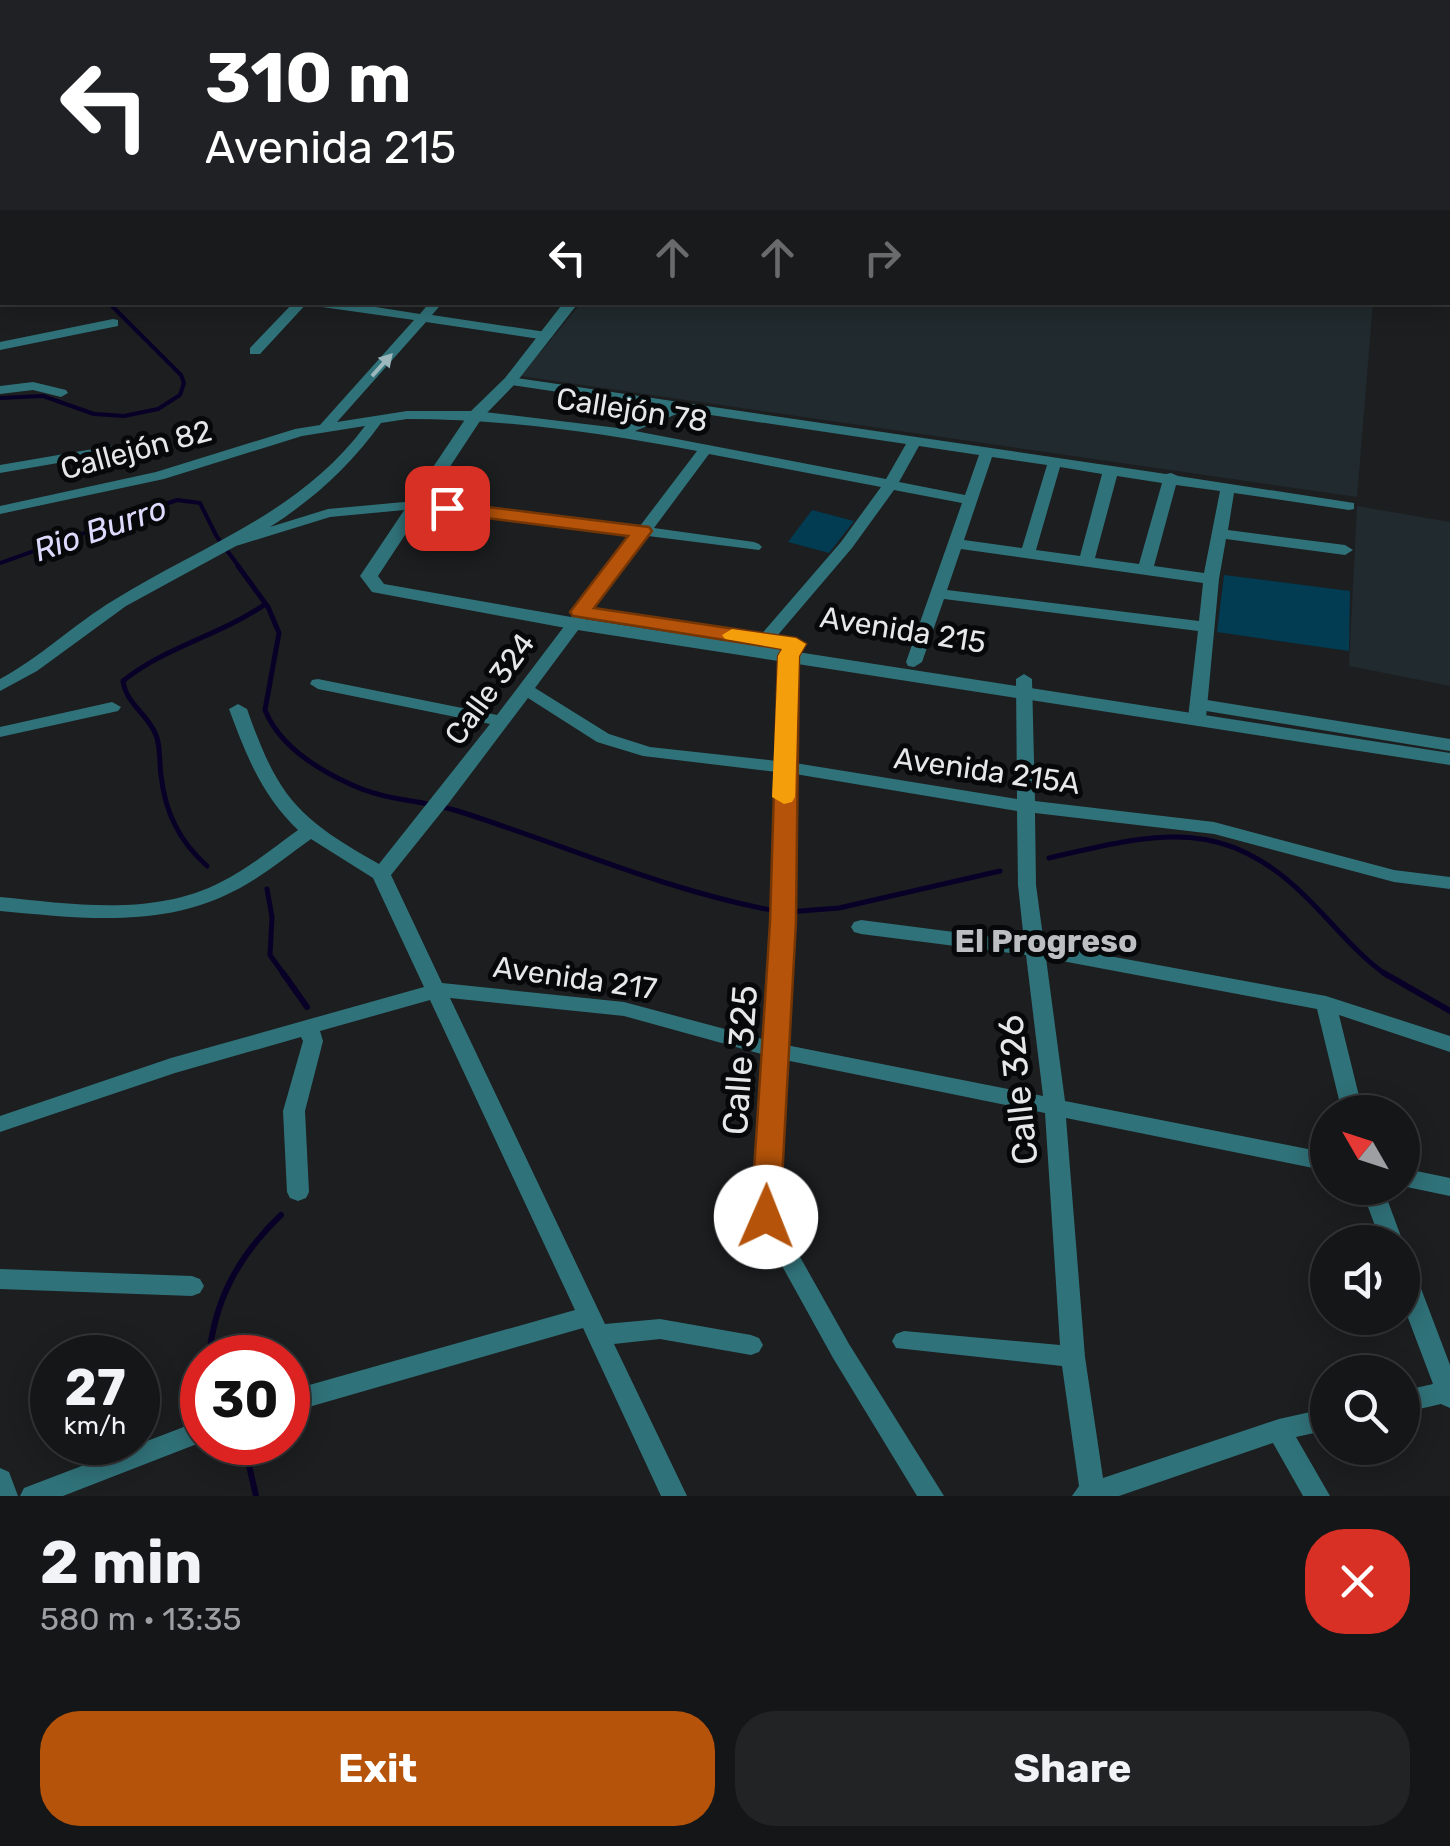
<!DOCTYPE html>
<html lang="en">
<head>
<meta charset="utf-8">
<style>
	:root { --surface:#151618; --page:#222325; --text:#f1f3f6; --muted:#9d9fa2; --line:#343537; --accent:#b45309 }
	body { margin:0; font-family:Rubik,sans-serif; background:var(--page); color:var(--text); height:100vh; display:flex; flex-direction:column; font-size:38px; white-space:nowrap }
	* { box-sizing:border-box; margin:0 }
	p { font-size:32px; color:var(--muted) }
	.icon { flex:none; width:55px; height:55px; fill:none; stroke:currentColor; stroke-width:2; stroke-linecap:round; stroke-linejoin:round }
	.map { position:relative; height:1496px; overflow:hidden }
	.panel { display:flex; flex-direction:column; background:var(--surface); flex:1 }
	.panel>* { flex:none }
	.banner { position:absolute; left:0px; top:0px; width:1450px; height:305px; box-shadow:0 5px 25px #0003,0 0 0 2px var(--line); background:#202124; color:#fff; overflow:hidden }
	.needle { width:65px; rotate:309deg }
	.tools { position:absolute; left:1310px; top:1095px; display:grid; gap:20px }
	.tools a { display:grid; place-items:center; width:110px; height:110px; border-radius:50%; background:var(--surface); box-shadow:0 5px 25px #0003,0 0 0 2px var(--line); font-size:50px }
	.speed { position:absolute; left:30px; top:1335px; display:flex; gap:20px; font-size:50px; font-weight:700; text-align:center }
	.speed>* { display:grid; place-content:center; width:130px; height:130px; border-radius:50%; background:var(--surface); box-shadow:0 5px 25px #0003,0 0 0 2px var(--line); line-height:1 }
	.speed small { font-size:25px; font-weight:400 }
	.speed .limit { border:15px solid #d22; background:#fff; color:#111 }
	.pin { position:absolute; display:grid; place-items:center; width:85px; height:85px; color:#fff; margin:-42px; border-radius:20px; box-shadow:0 5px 15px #0006 }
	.me { position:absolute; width:110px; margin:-55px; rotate:1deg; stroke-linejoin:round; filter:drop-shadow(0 0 8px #0008) }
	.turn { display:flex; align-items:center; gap:35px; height:210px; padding:0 40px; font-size:45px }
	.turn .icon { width:130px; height:130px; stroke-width:2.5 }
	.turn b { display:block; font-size:70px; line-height:85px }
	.lanes { display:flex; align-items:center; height:95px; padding:0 40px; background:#0003; justify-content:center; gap:50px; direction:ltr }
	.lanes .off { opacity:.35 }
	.round { display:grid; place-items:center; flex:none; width:105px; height:105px; border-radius:40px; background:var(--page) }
	.head { display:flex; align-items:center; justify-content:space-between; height:170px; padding:0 40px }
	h1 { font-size:60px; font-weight:700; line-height:75px }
	.action { display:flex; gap:20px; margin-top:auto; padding:20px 40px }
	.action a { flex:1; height:115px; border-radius:40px; background:var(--accent); color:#fff; font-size:40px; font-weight:700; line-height:115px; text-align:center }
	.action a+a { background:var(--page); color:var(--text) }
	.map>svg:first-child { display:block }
	.built { fill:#212a2e }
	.green { fill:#013c53 }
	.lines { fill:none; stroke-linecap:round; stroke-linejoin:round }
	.stream-far2 { stroke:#090028; stroke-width:4 }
	.stream-far1 { stroke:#090028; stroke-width:5 }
	.stream { stroke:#090028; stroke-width:6 }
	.minor { fill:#307279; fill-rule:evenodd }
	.tertiary { fill:#307279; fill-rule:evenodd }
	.primary { fill:#1ac9d7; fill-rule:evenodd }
	.oneway { fill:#9db8bc }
	.route { fill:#b45309; stroke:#753606; stroke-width:2.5 }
	.slow { fill:#f59e0b }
	.labels { text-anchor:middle; stroke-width:10; stroke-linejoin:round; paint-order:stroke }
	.street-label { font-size:30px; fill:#e5e7e8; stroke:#070809 }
	.water-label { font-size:32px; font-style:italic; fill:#dcdafd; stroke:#070809 }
	.neighbourhood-label { font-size:32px; font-weight:bold; fill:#bbbfc1; stroke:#070809 }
	.near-street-label { font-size:35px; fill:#e5e7e8; stroke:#070809 }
</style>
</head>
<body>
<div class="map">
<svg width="1450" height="1496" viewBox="0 0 1450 1496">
	<rect width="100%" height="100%" fill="#1c1e20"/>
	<g class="built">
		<path d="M581,303H1373L1357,497L521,376Z"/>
		<path d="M1357,506L1450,522V686L1349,666Z"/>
	</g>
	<g class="green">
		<path d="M812,510L854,521L829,553L788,542Z"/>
		<path d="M1224,575L1350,591L1349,651L1217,632Z"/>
	</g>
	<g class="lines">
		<g class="stream-far2">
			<path d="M0,398L43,396L94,414L124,416L158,409L180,395L184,383L181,375L108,302"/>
			<path d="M0,563L177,500L200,503L217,537L240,568"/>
		</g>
		<g class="stream-far1">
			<path d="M238,566L268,607L279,633L265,710C279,745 317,769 350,784C385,801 424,800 461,812C567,846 667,891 776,911"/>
			<path d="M1049,858C1153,834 1222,814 1305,896C1332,922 1356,954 1388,976"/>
			<path d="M207,866C179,841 165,812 161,775C159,762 161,748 156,735C148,714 126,704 123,681C163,648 220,635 264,605"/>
			<path d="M267,889L272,917L270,955L285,976"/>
			<path d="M787,912L839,908L1000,871"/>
		</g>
		<g class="stream">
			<path d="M283,973L307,1007"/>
			<path d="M1384,973L1450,1011"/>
			<path d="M209,1358C214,1300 239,1255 281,1215"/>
			<path d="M246,1452L256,1496"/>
		</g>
		<g class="minor">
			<path d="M503,0H536L538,2H507Z"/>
			<path d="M1045,0H1055L1056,2H1047Z"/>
			<path d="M1126,0H1136V2H1127Z"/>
			<path d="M1221,0H1231V2H1222Z"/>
			<path d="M0,75H2V82L0,83Z"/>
			<path d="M2,250V258L0,259V251Z"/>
			<path d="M294,302H308L260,354H250V348Z"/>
			<path d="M309,302H344L420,314L430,302H443L432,315L546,332L553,336L546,340L426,322L337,422L407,411H476L618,428L666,408L505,384V378L510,377L1166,474L1171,473L1178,476L1354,503V509L1349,510L1234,493L1228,530L1345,545L1353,550L1345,555L1226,539L1219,579L1206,718L1197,723L1188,718L1198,631L944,599L922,662L914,667L908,666L906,662L962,503L894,490L852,548L771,643H759L757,640L759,637L841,542L881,487L709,454L654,528L754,542L759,544L762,547L759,550L648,536L535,688L609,734L650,747L777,761L780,656L790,641L796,639L804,644L796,656L795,763L1017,799L1016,679L1024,674L1032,679L1035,801L1214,822L1394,870L1450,877V889L1394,882L1214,834L1035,813L1036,885L1044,944L1326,996L1450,1036V1052L1339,1015L1363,1112H1342L1317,1009L1046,958L1065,1101L1328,1153V1171L1066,1118L1085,1357L1103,1478L1279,1419L1328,1408V1430L1296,1437L1330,1496H1303L1273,1443L1119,1496H1072L1079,1486L1062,1366L896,1348L892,1341L896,1334L904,1331L1060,1345L1045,1113L785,1060L777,1216L849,1344L944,1496H917L833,1358L755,1217L765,1055L624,1016L450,998L605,1324L660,1319L751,1335L759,1338L763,1345L759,1352L751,1355L660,1339L614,1344L687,1496H661L583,1328L288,1413V1391L575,1310L430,1000L320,1031L323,1041L305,1111L309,1192L306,1198L298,1201L290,1198L287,1192L283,1111L303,1041L301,1037L175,1073L0,1132V1116L171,1058L424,987L373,878L311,839C286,857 262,877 234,891C162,929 78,918 0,911V897C72,904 154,917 221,882C249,868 273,848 298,830C262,796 246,755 229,709L238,704L247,709C278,797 297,818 379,864L490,724L318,689L310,684L312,680L318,679L497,715L634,534L415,509L330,517L236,546L126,606L37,671L0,691V679C41,657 74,624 114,600C204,544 299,514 365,426L302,436L164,479L0,514V506L156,472L295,429L320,425L414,320L315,306ZM684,411L906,444L886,479L635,431ZM407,419C505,419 601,433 697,451L640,526L415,501L328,509L270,527C315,498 350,466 381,423ZM919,446L979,455L965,495L899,482ZM992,457L1047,465L1022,548L964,540ZM1060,467L1102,474L1080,556L1036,550ZM1117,476L1162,483L1139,564L1095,558ZM1176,485L1220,491L1204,573L1154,566ZM961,549L1203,583L1199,621L947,590ZM528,698L597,742L643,756L777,772L773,922L766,1040L624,1002L442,983L391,875L448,804ZM795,774L1017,811L1018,885L1024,941L861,920L854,922L851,927L854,932L861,934L1026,955L1043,1096L786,1045L793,922Z"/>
			<path d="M113,319L118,320V326L0,350V342Z"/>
			<path d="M33,382L66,390L68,393L61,397L33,390L0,394V386Z"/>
			<path d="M163,437L170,441L168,444L0,473V465Z"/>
			<path d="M112,702L121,707L118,711L0,737V727Z"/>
			<path d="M1402,1168L1450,1178V1196L1402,1186Z"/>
			<path d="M1361,1188H1383L1403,1242L1402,1244L1381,1242Z"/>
			<path d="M1402,1261L1410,1263L1414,1270L1450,1365V1408L1441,1404L1402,1413V1391L1433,1384L1402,1302Z"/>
			<path d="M0,1269L192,1276L200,1279L204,1286L200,1293L192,1296L0,1289Z"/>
			<path d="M202,1420V1442L63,1496H20L24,1488Z"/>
			<path d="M0,1468L9,1472L18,1496H0Z"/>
		</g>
		<g class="tertiary">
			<path d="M564,302H579L515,384L482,418L378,576L384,584L571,617L1450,753V765L571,629L372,592L360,576L470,412L505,378Z"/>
			<path d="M1201,699L1450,739V751L1194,709L1191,705L1194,701Z"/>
		</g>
		<g class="primary">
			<rect x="0" y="20" width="2" height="8"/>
			<rect x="1448" y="196" width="2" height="10"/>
		</g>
	</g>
	<defs><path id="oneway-solid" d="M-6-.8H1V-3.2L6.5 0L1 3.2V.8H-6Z" transform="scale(2.5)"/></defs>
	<use class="oneway" href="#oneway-solid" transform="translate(382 365) rotate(-48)"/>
	<path class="route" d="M447,502L649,527L652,531L594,608L796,638L806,644L799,656L796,922L780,1217L776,1225L766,1229L755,1225L751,1217L770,922L778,656L782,649L573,616L570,612L628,536L440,512L437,508Z"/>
	<path class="slow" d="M732,629L796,638L806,644L799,656L795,797L792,802L784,804L772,797L778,656L782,649L725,639L722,635Z"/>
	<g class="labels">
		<g class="street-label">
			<text transform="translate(632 410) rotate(9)" y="10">Callejón 78</text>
			<text transform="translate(136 450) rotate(-15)" y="10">Callejón 82</text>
			<text transform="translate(903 630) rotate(9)" y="10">Avenida 215</text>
			<text transform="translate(490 689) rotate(-54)" y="10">Calle 324</text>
			<text transform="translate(987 771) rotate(8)" y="10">Avenida 215A</text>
			<text transform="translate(575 978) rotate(8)" y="10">Avenida 217</text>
		</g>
		<g class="water-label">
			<text transform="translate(100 529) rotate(-19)" y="11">Rio Burro</text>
		</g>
		<g class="neighbourhood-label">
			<text x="1046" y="952">El Progreso</text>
		</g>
		<g class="near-street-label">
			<text transform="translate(740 1060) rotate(-86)" y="12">Calle 325</text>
			<text transform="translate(1018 1090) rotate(-96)" y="12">Calle 326</text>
		</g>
	</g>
</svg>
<div class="tools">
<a><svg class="needle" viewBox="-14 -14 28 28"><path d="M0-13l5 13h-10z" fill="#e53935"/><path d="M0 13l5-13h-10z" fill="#9d9fa2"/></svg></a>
<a><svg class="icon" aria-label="sound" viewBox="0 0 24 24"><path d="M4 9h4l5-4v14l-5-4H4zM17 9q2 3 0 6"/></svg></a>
<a><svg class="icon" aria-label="search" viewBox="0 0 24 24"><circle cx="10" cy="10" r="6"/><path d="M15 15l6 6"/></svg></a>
</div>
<div class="speed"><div>27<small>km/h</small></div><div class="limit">30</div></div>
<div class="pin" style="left:447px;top:508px;background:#d93025"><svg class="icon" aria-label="arrive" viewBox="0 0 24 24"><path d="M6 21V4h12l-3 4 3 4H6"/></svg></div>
<svg class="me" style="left:766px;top:1217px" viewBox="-20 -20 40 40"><circle r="19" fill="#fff"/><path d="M0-13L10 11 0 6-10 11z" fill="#b45309"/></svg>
<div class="banner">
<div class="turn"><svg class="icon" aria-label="left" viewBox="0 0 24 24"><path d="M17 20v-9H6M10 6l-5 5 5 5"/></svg><div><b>310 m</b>Avenida 215</div></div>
<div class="lanes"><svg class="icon" aria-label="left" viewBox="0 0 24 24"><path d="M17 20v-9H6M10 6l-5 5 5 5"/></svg><svg class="icon off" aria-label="ahead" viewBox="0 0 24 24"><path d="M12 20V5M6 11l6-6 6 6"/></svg><svg class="icon off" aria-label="ahead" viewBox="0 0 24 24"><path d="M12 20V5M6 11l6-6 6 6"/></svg><svg class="icon off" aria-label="right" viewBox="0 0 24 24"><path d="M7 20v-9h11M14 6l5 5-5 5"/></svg></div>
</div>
</div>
<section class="panel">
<div class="head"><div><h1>2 min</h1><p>580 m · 13:35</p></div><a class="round" style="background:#d93025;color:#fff"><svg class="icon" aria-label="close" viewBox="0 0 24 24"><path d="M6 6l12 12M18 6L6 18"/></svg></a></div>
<div class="action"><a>Exit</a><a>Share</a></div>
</section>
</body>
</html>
